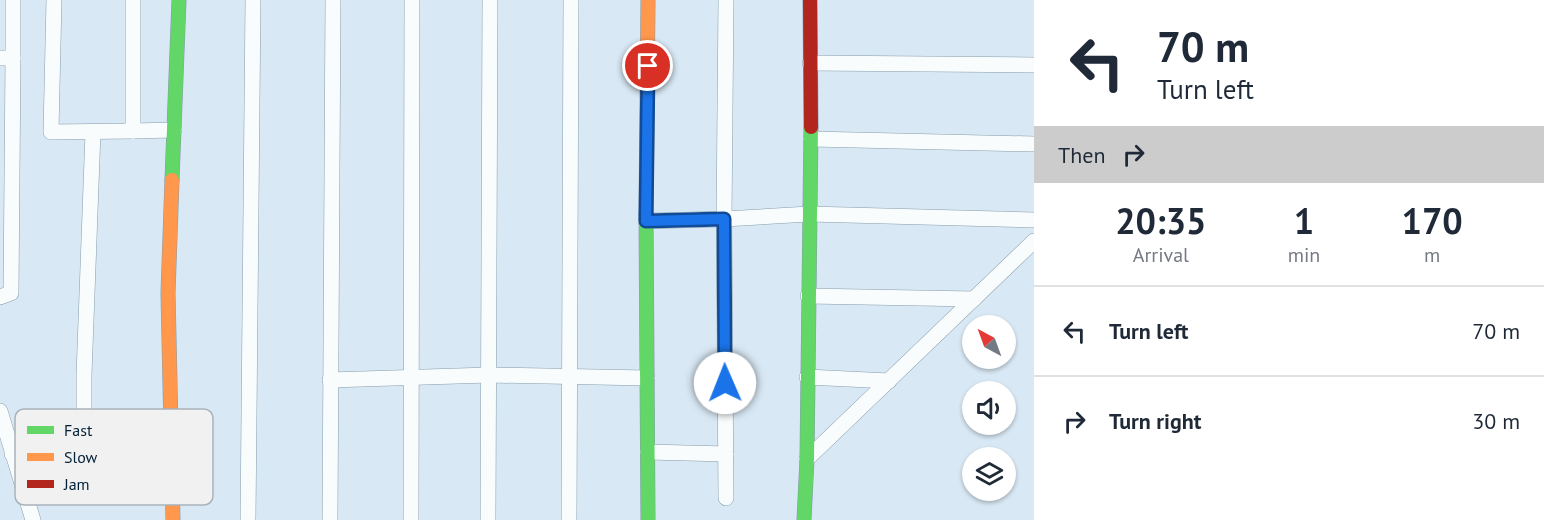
<!DOCTYPE html>
<html lang="en">
<head>
<meta charset="utf-8">
<style>
	:root { --surface:#fff; --page:#f6f6f7; --text:#1f2937; --muted:#747a83; --line:#e0e1e3 }
	body { margin:0; font-family:"PT Sans",sans-serif; background:var(--page); color:var(--text); height:100vh; display:flex; flex-direction:column; font-size:22px; white-space:nowrap }
	* { box-sizing:border-box; margin:0 }
	p { font-size:20px; color:var(--muted) }
	.icon { flex:none; width:33px; height:33px; fill:none; stroke:currentColor; stroke-width:2; stroke-linecap:round; stroke-linejoin:round }
	.map { position:relative; flex:1; overflow:hidden }
	.sheet { display:flex; flex-direction:column; background:var(--surface); width:510px }
	.sheet>* { flex:none }
	.banner { background:#fff; color:var(--text); overflow:hidden }
	.needle { width:39px; rotate:319deg }
	.tools { position:absolute; left:962px; top:315px; display:grid; gap:12px }
	.tools a { display:grid; place-items:center; width:54px; height:54px; border-radius:50%; background:var(--surface); box-shadow:0 2px 4px #0004; font-size:30px }
	.pin { position:absolute; display:grid; place-items:center; width:51px; height:51px; color:#fff; margin:-26px; border:3px solid #fff; border-radius:50%; box-shadow:0 2px 6px #0007 }
	.me { position:absolute; width:66px; margin:-33px; rotate:359deg; stroke-linejoin:round; filter:drop-shadow(0 0 4px #0008) }
	.turn { display:flex; align-items:center; gap:21px; height:126px; padding:0 24px; font-size:27px }
	.turn .icon { width:78px; height:78px; stroke-width:2.5 }
	.turn b { display:block; font-size:42px; line-height:51px }
	.then { display:flex; align-items:center; height:57px; padding:0 24px; background:#0003; gap:12px; font-size:22px }
	.eta { display:flex; justify-content:space-evenly; align-items:center; height:102px; text-align:center }
	.eta b { font-size:36px; font-weight:700; line-height:42px }
	ul { padding:0; list-style:none }
	li { display:flex; align-items:center; gap:18px; height:90px; padding:0 24px; border-top:2px solid var(--line) }
	li div { flex:1 }
	li b { display:block; font-size:22px }
	li em { font-style:normal }
	main { display:flex; flex:1; min-height:0 }
	.map>svg:first-child { display:block }
	.lines { fill:none; stroke-linecap:round; stroke-linejoin:round }
	.street-casing { stroke:#879dac; stroke-width:16 }
	.fast-casing { stroke:#879dac; stroke-width:15 }
	.slow-casing { stroke:#879dac; stroke-width:15 }
	.jam-casing { stroke:#879dac; stroke-width:15 }
	.street { stroke:#f9fcfd; stroke-width:15 }
	.fast { stroke:#63d668; stroke-width:14 }
	.slow { stroke:#ff974d; stroke-width:14 }
	.jam { stroke:#b3261e; stroke-width:14 }
	.route-casing { stroke:#114b97; stroke-width:15 }
	.route { stroke:#1a73e8; stroke-width:10 }
	.key { fill:#f1f1f1; stroke:#a9b2b9; stroke-width:1.5 }
	.key-label { font-size:16px; fill:#022035 }
</style>
</head>
<body>
<main>
<div class="map">
<svg width="1034" height="520" viewBox="0 0 1034 520">
	<rect width="100%" height="100%" fill="#d8e8f4"/>
	<g class="lines">
		<g class="street-casing">
			<g id="street">
				<path d="M54,0L51,132L133,131"/>
				<path d="M133,0V131L174,130"/>
				<path d="M0,58H13V0"/>
				<path d="M810,63L1034,65"/>
				<path d="M811,139L1034,144"/>
				<path d="M646,221L724,219L809,214L1034,220"/>
				<path d="M808,296L974,299"/>
				<path d="M0,297L11,293L13,58"/>
				<path d="M807,377L889,381"/>
				<path d="M330,380L489,375L647,378"/>
				<path d="M0,411L33,520"/>
				<path d="M648,452L726,454"/>
				<path d="M12,454L173,453"/>
				<path d="M84,455V375L93,132"/>
				<path d="M807,459L1034,241"/>
				<path d="M726,498L724,219L726,0"/>
				<path d="M248,520L253,0"/>
				<path d="M330,520L333,0"/>
				<path d="M411,520L412,0"/>
				<path d="M488,520L490,0"/>
				<path d="M569,520L571,0"/>
			</g>
		</g>
		<g class="fast-casing">
			<g id="fast">
				<path d="M172,180L179,0"/>
				<path d="M646,214L648,520"/>
				<path d="M804,520L807,459L811,127"/>
			</g>
		</g>
		<g class="slow-casing">
			<g id="slow">
				<path d="M172,180L168,293L173,520"/>
				<path d="M646,214L648,0"/>
			</g>
		</g>
		<g class="jam-casing">
			<path id="jam" d="M810,0L811,127"/>
		</g>
		<use href="#street" class="street"/>
		<use href="#fast" class="fast"/>
		<use href="#slow" class="slow"/>
		<use href="#jam" class="jam"/>
	</g>
	<g class="lines">
		<g class="route-casing">
			<path id="route" d="M648,66L646,221L724,219L725,383"/>
		</g>
		<use href="#route" class="route"/>
	</g>
	<rect x="15" y="409" width="198" height="96" rx="9" class="key"/>
	<rect x="27" y="426" width="27" height="8" fill="#63d668"/>
	<rect x="27" y="453" width="27" height="8" fill="#ff974d"/>
	<rect x="27" y="480" width="27" height="8" fill="#b3261e"/>
	<g class="key-label">
		<text x="64" y="436">Fast</text>
		<text x="64" y="463">Slow</text>
		<text x="64" y="490">Jam</text>
	</g>
</svg>
<div class="tools">
<a><svg class="needle" viewBox="-14 -14 28 28"><path d="M0-13l5 13h-10z" fill="#e53935"/><path d="M0 13l5-13h-10z" fill="#747a83"/></svg></a>
<a><svg class="icon" aria-label="sound" viewBox="0 0 24 24"><path d="M4 9h4l5-4v14l-5-4H4zM17 9q2 3 0 6"/></svg></a>
<a><svg class="icon" aria-label="layers" viewBox="0 0 24 24"><path d="M12 4l9 5-9 5-9-5zM3 14l9 5 9-5"/></svg></a>
</div>
<div class="pin" style="left:648px;top:66px;background:#d93025"><svg class="icon" aria-label="arrive" viewBox="0 0 24 24"><path d="M6 21V4h12l-3 4 3 4H6"/></svg></div>
<svg class="me" style="left:725px;top:383px" viewBox="-20 -20 40 40"><circle r="19" fill="#fff"/><path d="M0-13L10 11 0 6-10 11z" fill="#1a73e8"/></svg>
</div>
<section class="sheet">
<div class="banner">
<div class="turn"><svg class="icon" aria-label="left" viewBox="0 0 24 24"><path d="M17 20v-9H6M10 6l-5 5 5 5"/></svg><div><b>70 m</b>Turn left</div></div>
<div class="then">Then<svg class="icon" aria-label="right" viewBox="0 0 24 24"><path d="M7 20v-9h11M14 6l5 5-5 5"/></svg></div>
</div>
<div class="eta">
<div><b>20:35</b><p>Arrival</p></div>
<div><b>1</b><p>min</p></div>
<div><b>170</b><p>m</p></div>
</div>
<ul>
<li><svg class="icon" aria-label="left" viewBox="0 0 24 24"><path d="M17 20v-9H6M10 6l-5 5 5 5"/></svg><div><b>Turn left</b></div><em>70 m</em></li>
<li><svg class="icon" aria-label="right" viewBox="0 0 24 24"><path d="M7 20v-9h11M14 6l5 5-5 5"/></svg><div><b>Turn right</b></div><em>30 m</em></li>
</ul>
</section>
</main>
</body>
</html>
